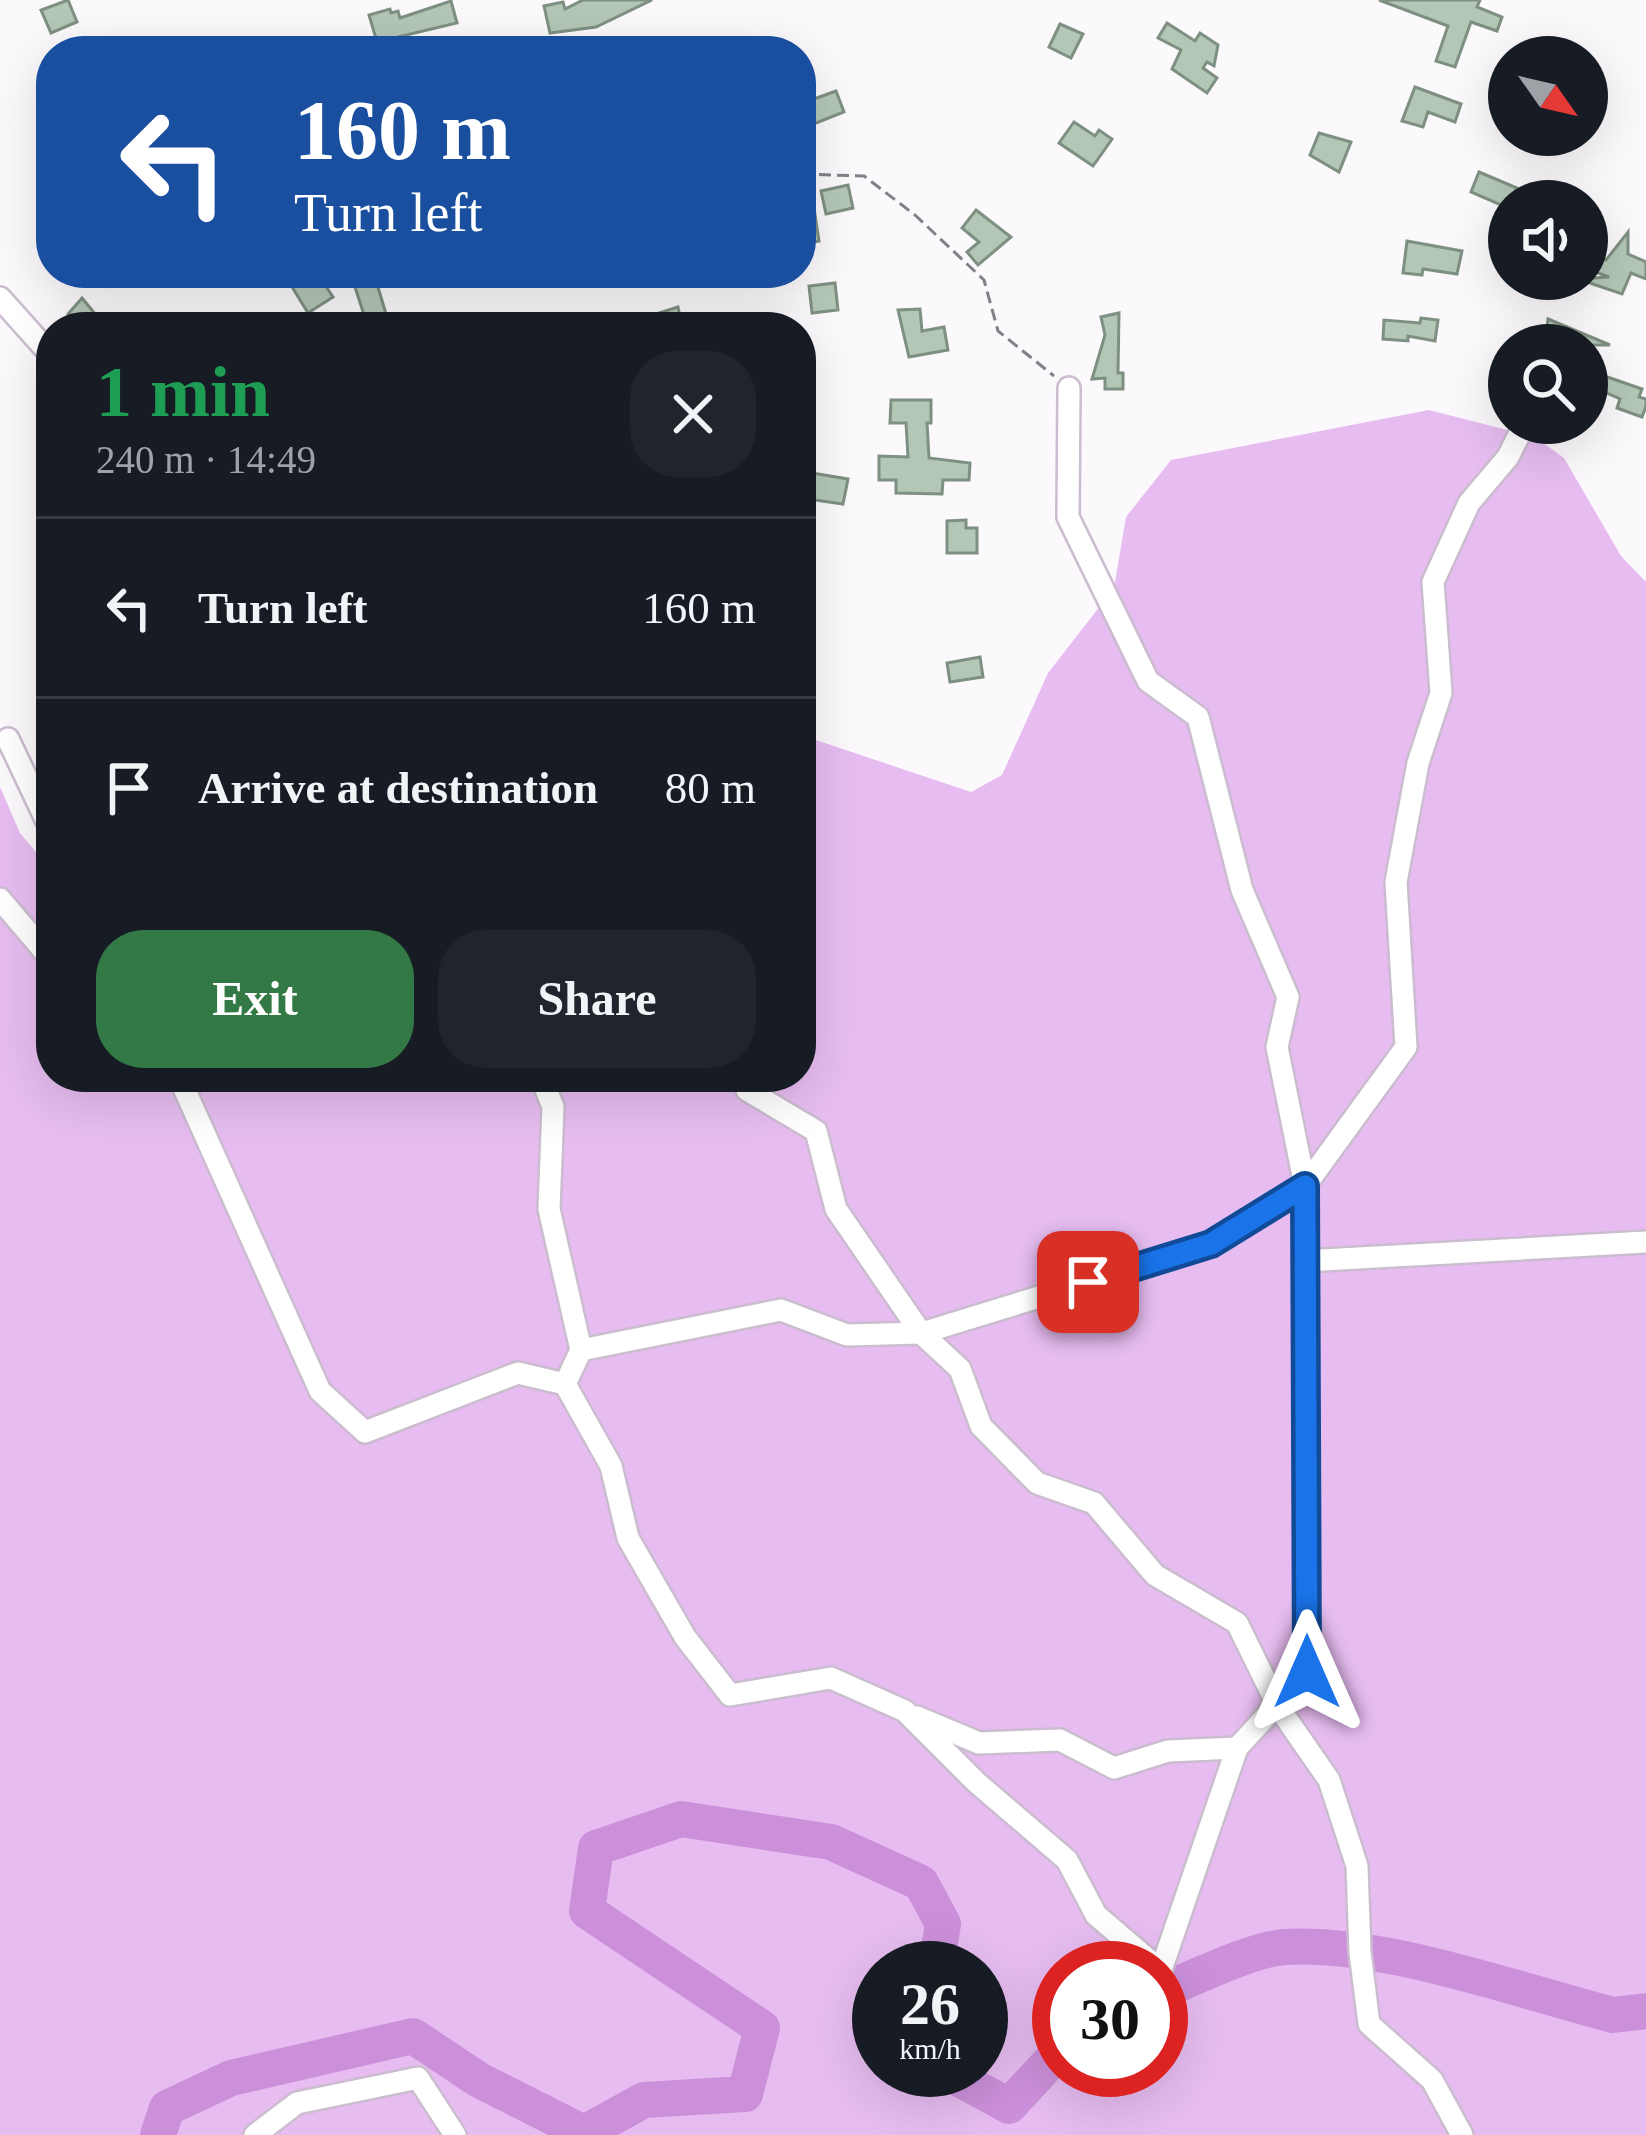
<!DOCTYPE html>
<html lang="en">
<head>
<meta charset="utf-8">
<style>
	:root { --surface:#171b24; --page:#20242c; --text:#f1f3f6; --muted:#9ea1a6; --line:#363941; --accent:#327945 }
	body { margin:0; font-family:Georgia,serif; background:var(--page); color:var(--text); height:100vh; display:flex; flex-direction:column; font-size:45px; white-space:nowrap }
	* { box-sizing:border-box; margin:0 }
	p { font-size:39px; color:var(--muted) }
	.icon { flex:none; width:66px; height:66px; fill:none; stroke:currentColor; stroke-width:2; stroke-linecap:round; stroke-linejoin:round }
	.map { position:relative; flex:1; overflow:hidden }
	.details { position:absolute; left:36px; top:312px; width:780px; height:780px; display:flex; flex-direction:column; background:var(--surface); border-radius:48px; box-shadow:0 12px 48px #0002 }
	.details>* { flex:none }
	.guide { position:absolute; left:36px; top:36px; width:780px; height:252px; border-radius:48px; box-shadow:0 12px 48px #0002; background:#1a4fa0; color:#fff; overflow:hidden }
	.needle { width:78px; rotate:124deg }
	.buttons { position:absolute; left:1488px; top:36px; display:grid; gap:24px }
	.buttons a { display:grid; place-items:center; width:120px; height:120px; border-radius:50%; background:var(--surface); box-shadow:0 12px 48px #0002; font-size:60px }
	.speed { position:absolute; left:852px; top:1941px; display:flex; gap:24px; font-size:60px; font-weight:700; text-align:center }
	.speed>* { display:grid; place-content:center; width:156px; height:156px; border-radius:50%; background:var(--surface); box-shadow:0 12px 48px #0002; line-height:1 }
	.speed small { font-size:30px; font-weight:400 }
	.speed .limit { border:18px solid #d22; background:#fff; color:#111 }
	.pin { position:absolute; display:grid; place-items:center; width:102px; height:102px; color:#fff; margin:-51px; border-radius:24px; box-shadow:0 6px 18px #0006 }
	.me { position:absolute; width:132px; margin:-66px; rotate:0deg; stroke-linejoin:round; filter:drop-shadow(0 0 9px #0008) }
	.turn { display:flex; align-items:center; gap:42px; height:252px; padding:0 60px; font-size:54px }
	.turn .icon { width:156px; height:156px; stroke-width:2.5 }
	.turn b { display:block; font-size:84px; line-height:102px }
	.round { display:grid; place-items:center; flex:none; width:126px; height:126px; border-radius:48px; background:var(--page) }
	.summary { display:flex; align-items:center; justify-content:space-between; height:204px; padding:0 60px }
	h1 { font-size:72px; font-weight:600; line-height:90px; color:#1e9e55 }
	.cta { display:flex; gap:24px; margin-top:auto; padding:24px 60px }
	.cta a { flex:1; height:138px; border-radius:48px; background:var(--accent); color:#fff; font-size:48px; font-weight:600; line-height:138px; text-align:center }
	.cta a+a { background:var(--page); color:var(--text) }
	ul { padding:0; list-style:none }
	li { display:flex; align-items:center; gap:36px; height:180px; padding:0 60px; border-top:3px solid var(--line) }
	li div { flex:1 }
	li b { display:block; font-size:45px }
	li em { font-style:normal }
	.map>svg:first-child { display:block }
	.green { fill:#e7bdf1; fill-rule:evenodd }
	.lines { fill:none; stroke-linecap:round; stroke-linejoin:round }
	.river { stroke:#cc90da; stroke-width:36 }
	.building { fill:#b4c7b7; stroke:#7e9081; stroke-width:3 }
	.street-casing { stroke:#cbbccf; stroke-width:26 }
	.path { stroke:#848186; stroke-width:3; stroke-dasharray:12 6; stroke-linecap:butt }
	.street { stroke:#fff; stroke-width:21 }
	.route-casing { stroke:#114b97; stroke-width:30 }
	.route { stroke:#1a73e8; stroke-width:21 }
</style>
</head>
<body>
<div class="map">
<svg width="1646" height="2135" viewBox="0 0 1646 2135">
	<rect width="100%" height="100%" fill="#fcf9fd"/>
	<path class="green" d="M1429,410L1535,437L1564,458L1621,556L1646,582V2135H0V787L20,833L51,870V1077H801V735L971,792L1002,775L1048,673L1114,588L1126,517L1171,460ZM879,1968H981V2070H879ZM1059,1968H1161V2070H1059Z"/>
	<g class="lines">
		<g class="river">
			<path d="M1161,1991C1195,1978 1250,1950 1284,1947C1383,1941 1516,1990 1613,2015L1646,2011"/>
			<path d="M943,2070L1009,2106L1059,2052"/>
			<path d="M158,2135L167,2108L231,2078L413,2036L479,2080L584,2133L644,2100L745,2094L762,2028L587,1911L596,1848L681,1819L831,1842L921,1883L943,1924L936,1968"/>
		</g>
	</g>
	<g class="building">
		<path d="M68,0L77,22L51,33L41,10Z"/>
		<path d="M583,0H652L596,27L550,33L544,6L563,2L565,9Z"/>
		<path d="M1379,0H1480L1477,7L1502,17L1497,31L1471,22L1455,67L1436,61L1448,26Z"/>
		<path d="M451,1L457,23L377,42L369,15L390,9L391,13L398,11L400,18Z"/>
		<path d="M1167,23L1195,41L1200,33L1218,45L1214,66L1207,62L1203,68L1217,78L1207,93L1172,69L1181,50L1158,38Z"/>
		<path d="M1060,24L1083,34L1071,58L1049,47Z"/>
		<path d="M1415,87L1461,104L1455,122L1428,112L1423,127L1402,121Z"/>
		<path d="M836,91L844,112L811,125L803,103Z"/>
		<path d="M1074,122L1095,136L1099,130L1112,139L1093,166L1059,143Z"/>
		<path d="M1319,133L1351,142L1339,172L1310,155Z"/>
		<path d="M1479,172L1517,188L1508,208L1471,192Z"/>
		<path d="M810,181L819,241L804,244L801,182Z"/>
		<path d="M848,185L853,208L826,214L821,191Z"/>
		<path d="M976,210L1011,237L978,265L967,252L979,242L962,228Z"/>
		<path d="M1628,232V254L1646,262V279L1631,273L1622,294L1578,279L1609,277L1587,269V252L1606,260Z"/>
		<path d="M1407,241L1462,251L1457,274L1423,269L1422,275L1403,273Z"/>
		<path d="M302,273H317L333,297L308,313L289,282Z"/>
		<path d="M374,274L390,327H368L353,281Z"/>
		<path d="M835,283L838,310L812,313L809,286Z"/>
		<path d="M82,298L96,315L115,327H83L68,314Z"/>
		<path d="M678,307L682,327H627V323Z"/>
		<path d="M920,309L922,331L944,327L948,350L909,357L898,310Z"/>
		<path d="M1119,313L1118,373H1123V389H1105V378L1092,379L1105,335L1101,317Z"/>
		<path d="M1421,318L1438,320L1435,341L1408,336V341L1383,339L1384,320L1420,323Z"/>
		<path d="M1548,319L1610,345H1545Z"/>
		<path d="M1587,370L1642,389L1639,397L1646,399V406L1642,417L1617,408L1620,399L1587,384Z"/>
		<path d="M891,400H931V423H927L929,458L970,463L969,480H943L942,494L896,493V480H879V456L908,457L906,423H890Z"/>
		<path d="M812,473L848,479L843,504L808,499Z"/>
		<path d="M966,520V528H977V553H947V521Z"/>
		<path d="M980,657L983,677L950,682L947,663Z"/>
	</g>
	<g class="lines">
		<g class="street-casing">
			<g id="street">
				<path d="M0,298L51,355"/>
				<path d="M1069,388L1068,517L1148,681L1198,717L1242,890L1288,997L1277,1047L1305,1186L1307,1672L1237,1748L1161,1970"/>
				<path d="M8,739L51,830"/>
				<path d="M0,899L51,959"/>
				<path d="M179,1077L320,1391L365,1432L518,1373L565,1384L611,1466L628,1538L685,1637L730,1695L831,1678L905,1711L976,1782L1067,1860L1096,1915L1158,1968"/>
				<path d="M541,1077L553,1107L549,1209L581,1350L565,1384"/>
				<path d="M746,1077L747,1090L816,1131L836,1209L921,1333L960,1369L981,1426L1037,1483L1094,1503L1155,1575L1237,1623L1279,1708L1329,1780L1357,1866L1360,1952L1369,2024L1432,2080L1462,2135"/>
				<path d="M1304,1261L1646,1242"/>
				<path d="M581,1350L781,1310L847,1335L922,1333L1211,1244L1305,1186L1406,1047L1396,882L1418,763L1441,693L1433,582L1469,503L1508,457L1525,423"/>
				<path d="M917,1717L979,1743L1060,1740L1114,1768L1168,1751L1237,1748"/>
				<path d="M255,2135L297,2103L418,2078L455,2135"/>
			</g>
		</g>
		<path class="path" d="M801,174L864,176L915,215L984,280L998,331L1054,376"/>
		<use href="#street" class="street"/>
	</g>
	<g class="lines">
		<g class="route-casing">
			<path id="route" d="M1088,1282L1211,1244L1305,1186L1307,1672"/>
		</g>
		<use href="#route" class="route"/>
	</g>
</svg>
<div class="buttons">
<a><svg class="needle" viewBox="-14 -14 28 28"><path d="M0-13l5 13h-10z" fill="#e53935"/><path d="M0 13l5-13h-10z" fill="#9ea1a6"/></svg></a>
<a><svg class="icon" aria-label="sound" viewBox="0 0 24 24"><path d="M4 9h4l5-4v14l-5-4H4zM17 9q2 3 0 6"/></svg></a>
<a><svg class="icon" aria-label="search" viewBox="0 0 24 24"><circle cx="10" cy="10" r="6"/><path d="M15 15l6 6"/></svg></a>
</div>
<div class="speed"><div>26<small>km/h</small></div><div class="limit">30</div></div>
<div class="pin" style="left:1088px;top:1282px;background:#d93025"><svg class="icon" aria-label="arrive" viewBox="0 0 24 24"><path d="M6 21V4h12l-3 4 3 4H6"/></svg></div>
<svg class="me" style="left:1307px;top:1672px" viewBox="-20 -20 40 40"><path d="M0-17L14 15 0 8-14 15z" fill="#1a73e8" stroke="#fff" stroke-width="4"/></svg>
<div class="guide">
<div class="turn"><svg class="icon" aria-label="left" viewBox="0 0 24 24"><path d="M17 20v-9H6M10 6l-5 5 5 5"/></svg><div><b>160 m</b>Turn left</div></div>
</div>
<section class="details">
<div class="summary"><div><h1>1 min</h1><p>240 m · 14:49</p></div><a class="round"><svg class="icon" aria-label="close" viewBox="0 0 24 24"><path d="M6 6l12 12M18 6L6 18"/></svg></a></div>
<ul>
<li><svg class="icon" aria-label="left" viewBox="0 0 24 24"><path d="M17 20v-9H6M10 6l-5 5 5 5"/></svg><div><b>Turn left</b></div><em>160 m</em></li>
<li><svg class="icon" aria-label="arrive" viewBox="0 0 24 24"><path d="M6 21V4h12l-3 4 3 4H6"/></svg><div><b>Arrive at destination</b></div><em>80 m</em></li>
</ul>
<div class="cta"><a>Exit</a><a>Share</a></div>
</section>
</div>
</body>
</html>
